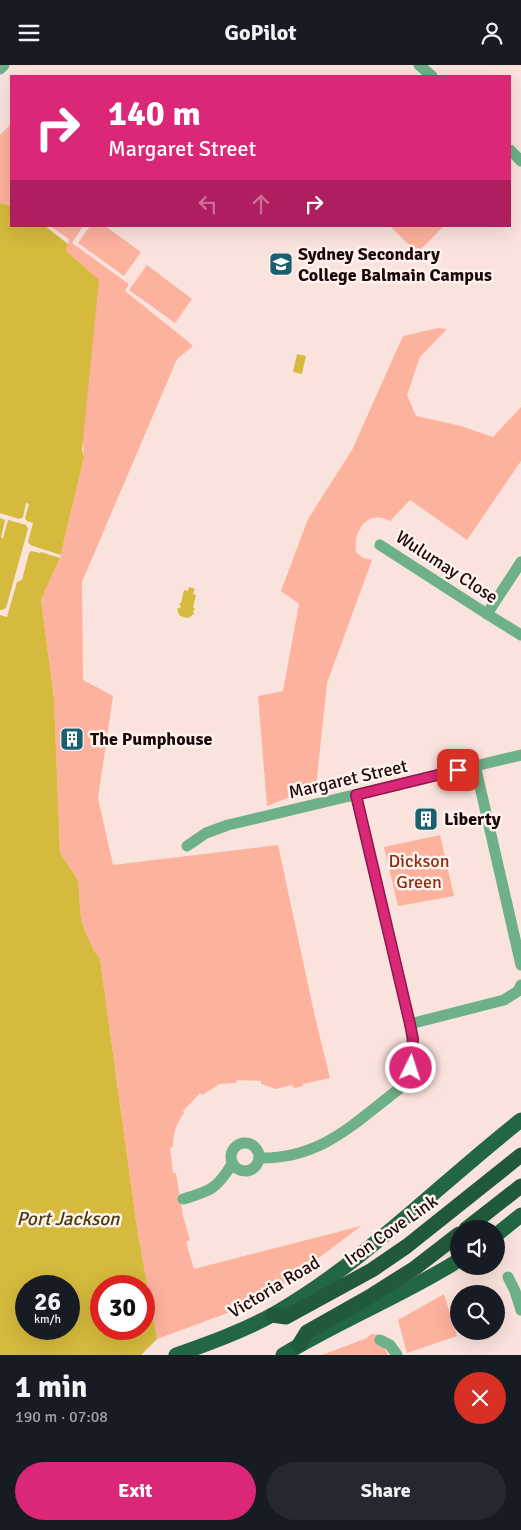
<!DOCTYPE html>
<html lang="en">
<head>
<meta charset="utf-8">
<style>
	:root { --surface:#171b24; --page:#242831; --text:#f1f3f6; --muted:#9ea1a6; --accent:#db2777 }
	body { margin:0; font-family:Signika,sans-serif; background:var(--page); color:var(--text); height:100vh; display:flex; flex-direction:column; font-size:19px; white-space:nowrap }
	* { box-sizing:border-box; margin:0 }
	p { font-size:16px; color:var(--muted) }
	.icon { flex:none; width:28px; height:28px; fill:none; stroke:currentColor; stroke-width:2; stroke-linecap:round; stroke-linejoin:round }
	.map { position:relative; height:1290px; overflow:hidden }
	.side { display:flex; flex-direction:column; background:var(--surface); flex:1 }
	.side>* { flex:none }
	.top-card { position:absolute; left:10px; top:10px; width:501px; height:152px; border-radius:0px; box-shadow:0 5px 20px #0002; background:#db2777; color:#fff; overflow:hidden }
	.tools { position:absolute; left:450px; top:1155px; display:grid; gap:10px }
	.tools a { display:grid; place-items:center; width:55px; height:55px; border-radius:50%; background:var(--surface); box-shadow:0 5px 20px #0002; font-size:25px }
	.speed { position:absolute; left:15px; top:1210px; display:flex; gap:10px; font-size:25px; font-weight:700; text-align:center }
	.speed>* { display:grid; place-content:center; width:65px; height:65px; border-radius:50%; background:var(--surface); box-shadow:0 5px 20px #0002; line-height:1 }
	.speed small { font-size:12px; font-weight:400 }
	.speed .limit { border:8px solid #d22; background:#fff; color:#111 }
	.pin { position:absolute; display:grid; place-items:center; width:42px; height:42px; color:#fff; margin:-21px; border-radius:10px; box-shadow:0 2px 8px #0006 }
	.me { position:absolute; width:55px; margin:-28px; rotate:4deg; stroke-linejoin:round; filter:drop-shadow(0 0 4px #0008) }
	.turn { display:flex; align-items:center; gap:18px; height:105px; padding:0 15px; font-size:22px }
	.turn .icon { width:65px; height:65px; stroke-width:2.5 }
	.turn b { display:block; font-size:35px; line-height:42px }
	.lanes { display:flex; align-items:center; height:48px; padding:0 15px; background:#0003; justify-content:center; gap:25px; direction:ltr }
	.lanes .off { opacity:.35 }
	.round { display:grid; place-items:center; flex:none; width:52px; height:52px; border-radius:26px; background:var(--page) }
	.summary { display:flex; align-items:center; justify-content:space-between; height:85px; padding:0 15px }
	h1 { font-size:30px; font-weight:800; line-height:38px }
	.action { display:flex; gap:10px; margin-top:auto; padding:10px 15px }
	.action a { flex:1; height:58px; border-radius:30px; background:var(--accent); color:#fff; font-size:20px; font-weight:800; line-height:58px; text-align:center }
	.action a+a { background:var(--page); color:var(--text) }
	header { display:flex; justify-content:space-between; align-items:center; height:65px; padding:0 15px; background:var(--surface); font-size:22px; font-weight:800 }
	.map>svg:first-child { display:block }
	.green { fill:#fdb29e }
	.water { fill:#d6ba3d; fill-rule:evenodd }
	.pier { fill:#fae3dc }
	.lines { fill:none; stroke-linecap:round; stroke-linejoin:round }
	.minor { stroke:#6eb087; stroke-width:11 }
	.trunk { stroke:#226742; stroke-width:15 }
	.motorway { stroke:#215a3a; stroke-width:15 }
	.route-casing { stroke:#8e194d; stroke-width:12 }
	.route { stroke:#db2777; stroke-width:9 }
	.labels { text-anchor:middle; stroke-width:5; stroke-linejoin:round; paint-order:stroke }
	.poi-label { font-size:18px; font-weight:bold; fill:#1d0a06; stroke:#fff3ef; text-anchor:start }
	.street-label { font-size:18px; fill:#1d0a06; stroke:#fff3ef }
	.park-label { font-size:18px; fill:#902e12; stroke:#fff3ef }
	.water-label { font-size:19px; font-style:italic; fill:#483c08; stroke:#fff3ef }
</style>
</head>
<body>
<header><svg class="icon" aria-label="menu" viewBox="0 0 24 24"><path d="M4 6h16M4 12h16M4 18h16"/></svg>GoPilot<svg class="icon" aria-label="person" viewBox="0 0 24 24"><circle cx="12" cy="8" r="4"/><path d="M4 21q1-7 8-7t8 7"/></svg></header>
<div class="map">
<svg width="521" height="1290" viewBox="0 0 521 1290">
	<rect width="100%" height="100%" fill="#fae3dc"/>
	<g class="green">
		<path d="M11,59V141L0,138V70Z"/>
		<path d="M50,161H83L72,178L129,219L125,226L180,270L193,281L177,294L82,517L83,615L113,631L98,733L113,800L278,780L315,952L330,1013L303,1019V1021L294,1023L292,1020L276,1024L261,1019V1016L237,1015L236,1018L220,1019L202,1030L200,1028L183,1046L184,1048C176,1059 173,1069 173,1082L170,1083L173,1108H176L183,1151L190,1175L186,1177L194,1204L361,1161L263,1235L157,1274L137,1163L100,894L94,886L85,866L81,854L78,815L60,788L54,633L41,535L60,493L84,392L66,186L69,174Z"/>
		<path d="M90,161H105L141,187L124,211L78,178Z"/>
		<path d="M390,161H444L417,188Z"/>
		<path d="M147,200L192,234L175,258L129,225Z"/>
		<path d="M438,263L447,264L420,292L407,330L416,351L461,361L493,372L521,342V396L467,475L410,435L390,456C367,444 353,466 356,487L363,493L372,495L327,618L316,722L267,741L258,631L283,626L299,539L281,526L308,454L352,385L403,271Z"/>
		<path d="M440,770L454,831L398,841L384,782Z"/>
		<path d="M444,1229L457,1271L407,1288L398,1255Z"/>
		<path d="M373,1268L374,1270L378,1269L388,1290H322L367,1273Z"/>
	</g>
	<g class="water">
		<path d="M0,138L11,141V161H45L68,179L66,186L99,215L82,385L84,392L60,493L41,535L54,633L60,788L78,815L81,854L85,866L94,886L100,894L137,1163L157,1274L141,1290H0ZM26,1221H69V1264H26ZM101,1221H144V1264H101Z"/>
		<path d="M297,289L306,291L302,309L293,307Z"/>
		<path d="M189,522L195,524L193,529L196,530L193,542L195,544L193,546L194,549L188,553L180,551L177,544L181,542L179,539L181,538L184,525L188,526Z"/>
	</g>
	<path class="pier" d="M26,438L29,439L25,453L27,456L33,458L28,477L30,480L61,490L60,493L41,487L40,488L31,486L29,488L22,515L17,517L7,552L0,550V545H2L6,543L28,464L26,460L8,455L3,473H1L5,455L0,453V448L19,454L23,452Z"/>
	<g class="lines">
		<g class="minor">
			<path d="M419,0L432,11"/>
			<path d="M0,4L4,0"/>
			<path d="M510,85L521,96"/>
			<path d="M380,480L487,549L521,570"/>
			<path d="M487,549L521,497"/>
			<path d="M475,700L521,900"/>
			<path d="M187,781L206,768L228,760L521,690"/>
			<path d="M410,959L504,935L518,926L521,920"/>
			<circle cx="245" cy="1092" r="14"/>
			<path d="M259,1093C321,1094 353,1059 399,1024C415,1005 414,983 410,959L356,731"/>
			<path d="M183,1134C210,1126 217,1124 232,1099"/>
			<path d="M508,1212L515,1226L521,1245"/>
			<path d="M380,1275L390,1280L397,1290"/>
		</g>
		<g class="trunk">
			<path d="M496,1170L521,1150"/>
			<path d="M176,1290C210,1278 243,1266 274,1249C365,1197 439,1119 521,1055"/>
			<path d="M283,1290C340,1255 402,1231 459,1195"/>
		</g>
		<g class="motorway">
			<path d="M466,1164L521,1121"/>
			<path d="M272,1250L286,1252L372,1205L407,1181L521,1090"/>
			<path d="M299,1280L307,1267L369,1232L415,1203L459,1169"/>
		</g>
	</g>
	<g class="lines">
		<g class="route-casing">
			<path id="route" d="M411,1003L413,974L410,959L356,730L458,705"/>
		</g>
		<use href="#route" class="route"/>
	</g>
	<defs>
		<g id="school-square" transform="scale(1.25)"><rect x="-9" y="-9" width="18" height="18" rx="4" fill="#186070" stroke="#fff3ef"/><path d="M0-5L7-2L0 1L-7-2ZM-4 1L0 2.5L4 1V4Q0 6-4 4Z" fill="#fff"/></g>
		<g id="building-square" transform="scale(1.25)"><rect x="-9" y="-9" width="18" height="18" rx="4" fill="#186070" stroke="#fff3ef"/><path d="M-4-6H4V6H1V3H-1V6H-4ZM-2.5-4.3h1.7v1.8h-1.7ZM.8-4.3h1.7v1.8H.8ZM-2.5-1h1.7V.8h-1.7ZM.8-1h1.7V.8H.8Z" fill="#fff"/></g>
	</defs>
	<g fill-rule="evenodd">
		<use href="#school-square" x="281" y="199"/>
		<use href="#building-square" x="72" y="674"/>
		<use href="#building-square" x="426" y="754"/>
	</g>
	<g class="labels">
		<g class="poi-label">
			<text x="298" y="195">Sydney Secondary<tspan x="298" dy="21">College Balmain Campus</tspan></text>
			<text x="90" y="680">The Pumphouse</text>
			<text x="444" y="760">Liberty</text>
		</g>
		<g class="street-label">
			<text transform="translate(447 502) rotate(33)" y="6">Wulumay Close</text>
			<text transform="translate(348 714) rotate(-13)" y="6">Margaret Street</text>
			<text transform="translate(391 1165) rotate(-35)" y="6">Iron Cove Link</text>
			<text transform="translate(274 1222) rotate(-31)" y="6">Victoria Road</text>
		</g>
		<g class="park-label">
			<text x="419" y="802">Dickson<tspan x="419" dy="21">Green</tspan></text>
		</g>
		<g class="water-label">
			<text x="68" y="1160">Port Jackson</text>
		</g>
	</g>
</svg>
<div class="tools">
<a><svg class="icon" aria-label="sound" viewBox="0 0 24 24"><path d="M4 9h4l5-4v14l-5-4H4zM17 9q2 3 0 6"/></svg></a>
<a><svg class="icon" aria-label="search" viewBox="0 0 24 24"><circle cx="10" cy="10" r="6"/><path d="M15 15l6 6"/></svg></a>
</div>
<div class="speed"><div>26<small>km/h</small></div><div class="limit">30</div></div>
<div class="pin" style="left:458px;top:705px;background:#d93025"><svg class="icon" aria-label="arrive" viewBox="0 0 24 24"><path d="M6 21V4h12l-3 4 3 4H6"/></svg></div>
<svg class="me" style="left:411px;top:1003px" viewBox="-20 -20 40 40"><circle r="17" fill="#db2777" stroke="#fff" stroke-width="3"/><path d="M0-11L8 9 0 5-8 9z" fill="#fff"/></svg>
<div class="top-card">
<div class="turn"><svg class="icon" aria-label="right" viewBox="0 0 24 24"><path d="M7 20v-9h11M14 6l5 5-5 5"/></svg><div><b>140 m</b>Margaret Street</div></div>
<div class="lanes"><svg class="icon off" aria-label="left" viewBox="0 0 24 24"><path d="M17 20v-9H6M10 6l-5 5 5 5"/></svg><svg class="icon off" aria-label="ahead" viewBox="0 0 24 24"><path d="M12 20V5M6 11l6-6 6 6"/></svg><svg class="icon" aria-label="right" viewBox="0 0 24 24"><path d="M7 20v-9h11M14 6l5 5-5 5"/></svg></div>
</div>
</div>
<section class="side">
<div class="summary"><div><h1>1 min</h1><p>190 m · 07:08</p></div><a class="round" style="background:#d93025;color:#fff"><svg class="icon" aria-label="close" viewBox="0 0 24 24"><path d="M6 6l12 12M18 6L6 18"/></svg></a></div>
<div class="action"><a>Exit</a><a>Share</a></div>
</section>
</body>
</html>
